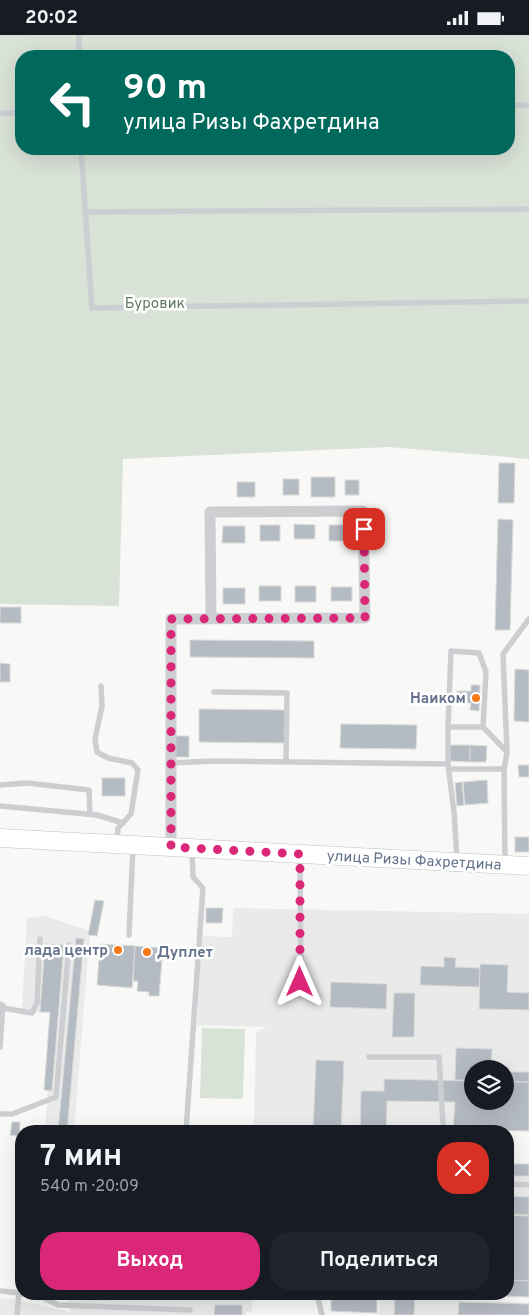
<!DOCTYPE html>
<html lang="ru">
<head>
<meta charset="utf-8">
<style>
	:root { --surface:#171b24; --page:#20242c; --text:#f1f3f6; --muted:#9ea1a6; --accent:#db2777 }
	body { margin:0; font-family:Overpass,sans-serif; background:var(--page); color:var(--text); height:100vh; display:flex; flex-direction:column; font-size:19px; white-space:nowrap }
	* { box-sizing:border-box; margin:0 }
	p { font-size:16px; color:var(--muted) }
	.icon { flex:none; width:28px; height:28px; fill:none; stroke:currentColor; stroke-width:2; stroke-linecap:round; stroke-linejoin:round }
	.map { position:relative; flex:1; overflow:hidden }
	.details { position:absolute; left:15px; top:1090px; width:499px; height:175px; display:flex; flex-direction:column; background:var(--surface); border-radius:20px; box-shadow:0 5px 20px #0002 }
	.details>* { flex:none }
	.guide { position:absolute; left:15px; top:15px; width:500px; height:105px; border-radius:20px; box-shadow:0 5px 20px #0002; background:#00695c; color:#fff; overflow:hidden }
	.controls { position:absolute; left:464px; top:1025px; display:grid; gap:10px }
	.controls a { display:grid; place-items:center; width:50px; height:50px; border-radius:50%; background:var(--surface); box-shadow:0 5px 20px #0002; font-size:25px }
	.pin { position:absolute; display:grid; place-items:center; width:42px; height:42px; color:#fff; margin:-21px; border-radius:10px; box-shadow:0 2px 8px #0006 }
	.me { position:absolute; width:55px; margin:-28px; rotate:0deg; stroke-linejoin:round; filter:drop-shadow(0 0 4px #0008) }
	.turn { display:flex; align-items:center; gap:18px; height:105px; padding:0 25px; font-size:22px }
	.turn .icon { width:65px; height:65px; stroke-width:2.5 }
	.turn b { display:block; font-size:35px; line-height:42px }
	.round { display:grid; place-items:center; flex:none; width:52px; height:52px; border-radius:20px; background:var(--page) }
	.headline { display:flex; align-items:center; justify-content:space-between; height:85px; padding:0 25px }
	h1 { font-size:30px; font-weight:700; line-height:38px }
	.button { display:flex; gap:10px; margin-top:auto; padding:10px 25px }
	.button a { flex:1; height:58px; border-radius:20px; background:var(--accent); color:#fff; font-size:20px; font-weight:700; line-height:58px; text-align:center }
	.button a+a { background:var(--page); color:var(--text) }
	.status { display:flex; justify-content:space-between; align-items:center; height:35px; padding:0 25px; background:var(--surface); direction:ltr }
	.status svg { height:14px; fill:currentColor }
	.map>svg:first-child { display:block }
	.built { fill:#e9eae9 }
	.green { fill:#d9e2d7; fill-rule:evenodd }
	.building { fill:#b5bbc3; stroke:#dadbd8 }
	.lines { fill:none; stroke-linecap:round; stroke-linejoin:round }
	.primary-casing { stroke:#bec0c5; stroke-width:19 }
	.lane { stroke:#ccced2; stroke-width:5.5 }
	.street { stroke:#ccced2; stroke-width:11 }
	.primary { stroke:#fff; stroke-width:18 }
	.route { stroke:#db2777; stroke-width:9; stroke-dasharray:0 16.2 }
	.poi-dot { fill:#f67a19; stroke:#fff; stroke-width:2 }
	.labels { text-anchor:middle; stroke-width:5; stroke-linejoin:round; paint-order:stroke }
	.park-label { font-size:15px; fill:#607b60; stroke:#fff }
	.poi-label { font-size:15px; font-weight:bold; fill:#65728b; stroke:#fff; text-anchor:end }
	.street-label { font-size:15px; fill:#65728b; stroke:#fff }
</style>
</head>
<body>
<div class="status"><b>20:02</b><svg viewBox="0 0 49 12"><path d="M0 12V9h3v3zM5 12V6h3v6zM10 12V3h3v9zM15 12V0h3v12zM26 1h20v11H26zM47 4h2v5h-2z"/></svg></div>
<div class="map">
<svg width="529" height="1280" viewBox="0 0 529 1280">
	<rect width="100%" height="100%" fill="#f8f9f6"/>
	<g class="built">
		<path d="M233,873L529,879V1047L505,1046V1034H472V1045H455L454,1096H254L256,997L266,992L197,990L201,901L232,902Z"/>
		<path d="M45,881L90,896L74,1096H45L53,979L22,975L27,883Z"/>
		<rect x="508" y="1140" width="21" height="40"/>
		<path d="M67,1259H253L252,1277H246V1280H0V1263L13,1264L71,1277Z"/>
		<path d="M368,1259H458V1265L529,1268V1280H379L380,1260Z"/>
	</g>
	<g class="green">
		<path d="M0,0H529V424L389,412L123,424L119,571L0,569ZM21,21H509V114H21Z"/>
		<path d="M202,993L245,994L243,1064L200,1063Z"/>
	</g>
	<g class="building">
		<path d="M499,428H515L514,468H498Z"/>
		<rect x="311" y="442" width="24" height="20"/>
		<rect x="283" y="444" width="16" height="16"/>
		<rect x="345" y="445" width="14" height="15"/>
		<rect x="237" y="447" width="18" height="15"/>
		<path d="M498,484L513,485L510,595H495Z"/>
		<path d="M294,489L315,490V504H294Z"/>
		<rect x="260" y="490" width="20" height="16"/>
		<rect x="329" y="490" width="23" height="16"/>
		<path d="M223,491H245V508H222Z"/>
		<rect x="259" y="551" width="22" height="15"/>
		<rect x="295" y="551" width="21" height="16"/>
		<rect x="331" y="552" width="21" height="14"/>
		<rect x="223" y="553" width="22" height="16"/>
		<rect x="0" y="572" width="21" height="16"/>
		<path d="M190,605L314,606V623L190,622Z"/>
		<path d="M0,628L10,629V647H0Z"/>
		<path d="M515,634L529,635V687L514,686Z"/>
		<path d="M471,650H480L479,676L470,675L471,668H466V656H471Z"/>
		<path d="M457,656H466V668L456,667Z"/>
		<path d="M199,674L286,675V708L199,707Z"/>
		<path d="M341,689L417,690L416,714L340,713Z"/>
		<rect x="175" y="701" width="14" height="21"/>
		<path d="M450,710H470V727L449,726Z"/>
		<path d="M470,710L487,711L486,727H470Z"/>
		<path d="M518,730H529V742H519Z"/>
		<rect x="102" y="743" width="23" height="18"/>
		<path d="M487,745L488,768L465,770L463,747Z"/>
		<path d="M462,747L464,770L457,771L455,748Z"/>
		<rect x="515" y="802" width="14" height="15"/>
		<path d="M95,865L104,866L97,901L88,900Z"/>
		<path d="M206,873H223L222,888H206Z"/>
		<path d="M76,903L84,904L67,1096H58Z"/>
		<path d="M45,909L64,910L52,1056L44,1055L50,977H40Z"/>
		<path d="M100,909L135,911L132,953L97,950Z"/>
		<path d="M135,911L163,913L159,961H149V957L137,956L138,946H133Z"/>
		<path d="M444,922L456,923L455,932L480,933V952L420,950L421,931L444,932Z"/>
		<path d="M480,929L508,930L507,957L529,958V975L479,974Z"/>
		<path d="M331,947L387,949L386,974L330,972Z"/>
		<path d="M394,958H415L414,1002H392Z"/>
		<path d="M456,1013L492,1014L491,1034H472V1045H455Z"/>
		<path d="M316,1025L344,1026L341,1096L313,1095Z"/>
		<path d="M505,1037H529V1047L505,1046Z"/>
		<path d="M384,1044L472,1046V1066H505V1047H529V1096L453,1094L455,1067L387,1066L386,1096H360L361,1056H384Z"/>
		<path d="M12,1087H20L19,1101L10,1100Z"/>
		<rect x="508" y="1129" width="21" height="12"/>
		<path d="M508,1161L529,1162V1180L508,1179Z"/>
		<path d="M508,1180L529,1181V1246L508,1245Z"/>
		<path d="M508,1245L529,1246V1262L453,1259H508Z"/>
		<rect x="94" y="1259" width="16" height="6"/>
		<path d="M331,1259H377V1278L331,1276Z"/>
		<path d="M395,1259H415L414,1280H394Z"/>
		<path d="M459,1267L529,1269V1280H458Z"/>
		<path d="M215,1270H242V1280H214Z"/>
	</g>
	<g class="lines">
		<g class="primary-casing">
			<path id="primary" d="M0,803L529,831"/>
		</g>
		<g class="lane">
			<path d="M79,0V21"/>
			<path d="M509,70H529"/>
			<path d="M0,78H21"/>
			<path d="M81,114L92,273L529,266"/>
			<path d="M86,177L529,174"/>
			<path d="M101,651L102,671L95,704L97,717L108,723L132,728L138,735L131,779L118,793L117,806"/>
			<path d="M214,657L287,658L286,727"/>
			<path d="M448,692H483L507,717"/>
			<path d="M171,728L213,726L448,729"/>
			<path d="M449,734H504"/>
			<path d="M0,750L27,748L89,755L90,779"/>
			<path d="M0,771L97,780L123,788"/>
			<path d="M300,821L301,947"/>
			<path d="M457,824L454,777L448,729V692L451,616L479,618L486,637L483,692"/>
			<path d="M505,827L504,734L507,717L503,619L529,584"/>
			<path d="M129,900L133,812"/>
			<path d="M0,969L3,970L0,1012"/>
			<path d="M3,973L32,978L37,968L40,904"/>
			<path d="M369,1022H439L443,1088L445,1096"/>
			<path d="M0,1079H12L56,1062L69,910"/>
			<path d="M186,1096L203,853L193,842L192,815"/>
			<path d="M508,1149L529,1150"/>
			<path d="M0,1256L21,1258"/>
			<path d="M23,1259L40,1261L58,1270L190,1275"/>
			<path d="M317,1259L322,1280"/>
			<path d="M17,1280L19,1258"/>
		</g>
		<path class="street" d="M171,812V584L365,583L363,476L210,477L211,584"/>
		<use href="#primary" class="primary"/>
	</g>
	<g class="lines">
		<path class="route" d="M300,947V819L171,812V584L365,583L364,494"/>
	</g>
	<g class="poi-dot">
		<circle cx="476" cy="663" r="5"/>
		<circle cx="118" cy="915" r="5"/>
		<circle cx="147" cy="917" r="5"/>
	</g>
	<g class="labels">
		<g class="park-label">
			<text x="155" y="273">Буровик</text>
		</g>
		<g class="poi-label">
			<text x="466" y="668">Наиком</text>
			<text x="108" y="920">лада центр</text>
			<text x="157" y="922" text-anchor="start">Дуплет</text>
		</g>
		<g class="street-label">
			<text transform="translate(414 825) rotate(3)" y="5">улица Ризы Фахретдина</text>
		</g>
	</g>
</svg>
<div class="controls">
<a><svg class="icon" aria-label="layers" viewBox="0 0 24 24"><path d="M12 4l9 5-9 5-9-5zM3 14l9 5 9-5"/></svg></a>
</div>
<div class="pin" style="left:364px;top:494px;background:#d93025"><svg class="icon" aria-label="arrive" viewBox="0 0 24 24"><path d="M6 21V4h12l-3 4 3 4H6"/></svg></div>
<svg class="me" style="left:300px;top:947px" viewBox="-20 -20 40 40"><path d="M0-17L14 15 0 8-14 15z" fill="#db2777" stroke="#fff" stroke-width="4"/></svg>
<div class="guide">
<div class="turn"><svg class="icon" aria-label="left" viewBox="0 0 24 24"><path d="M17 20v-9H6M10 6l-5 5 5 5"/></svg><div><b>90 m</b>улица Ризы Фахретдина</div></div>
</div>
<section class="details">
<div class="headline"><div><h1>7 мин</h1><p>540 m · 20:09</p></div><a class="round" style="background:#d93025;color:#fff"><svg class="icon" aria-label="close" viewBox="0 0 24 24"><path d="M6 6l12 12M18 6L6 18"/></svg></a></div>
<div class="button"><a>Выход</a><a>Поделиться</a></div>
</section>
</div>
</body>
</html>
